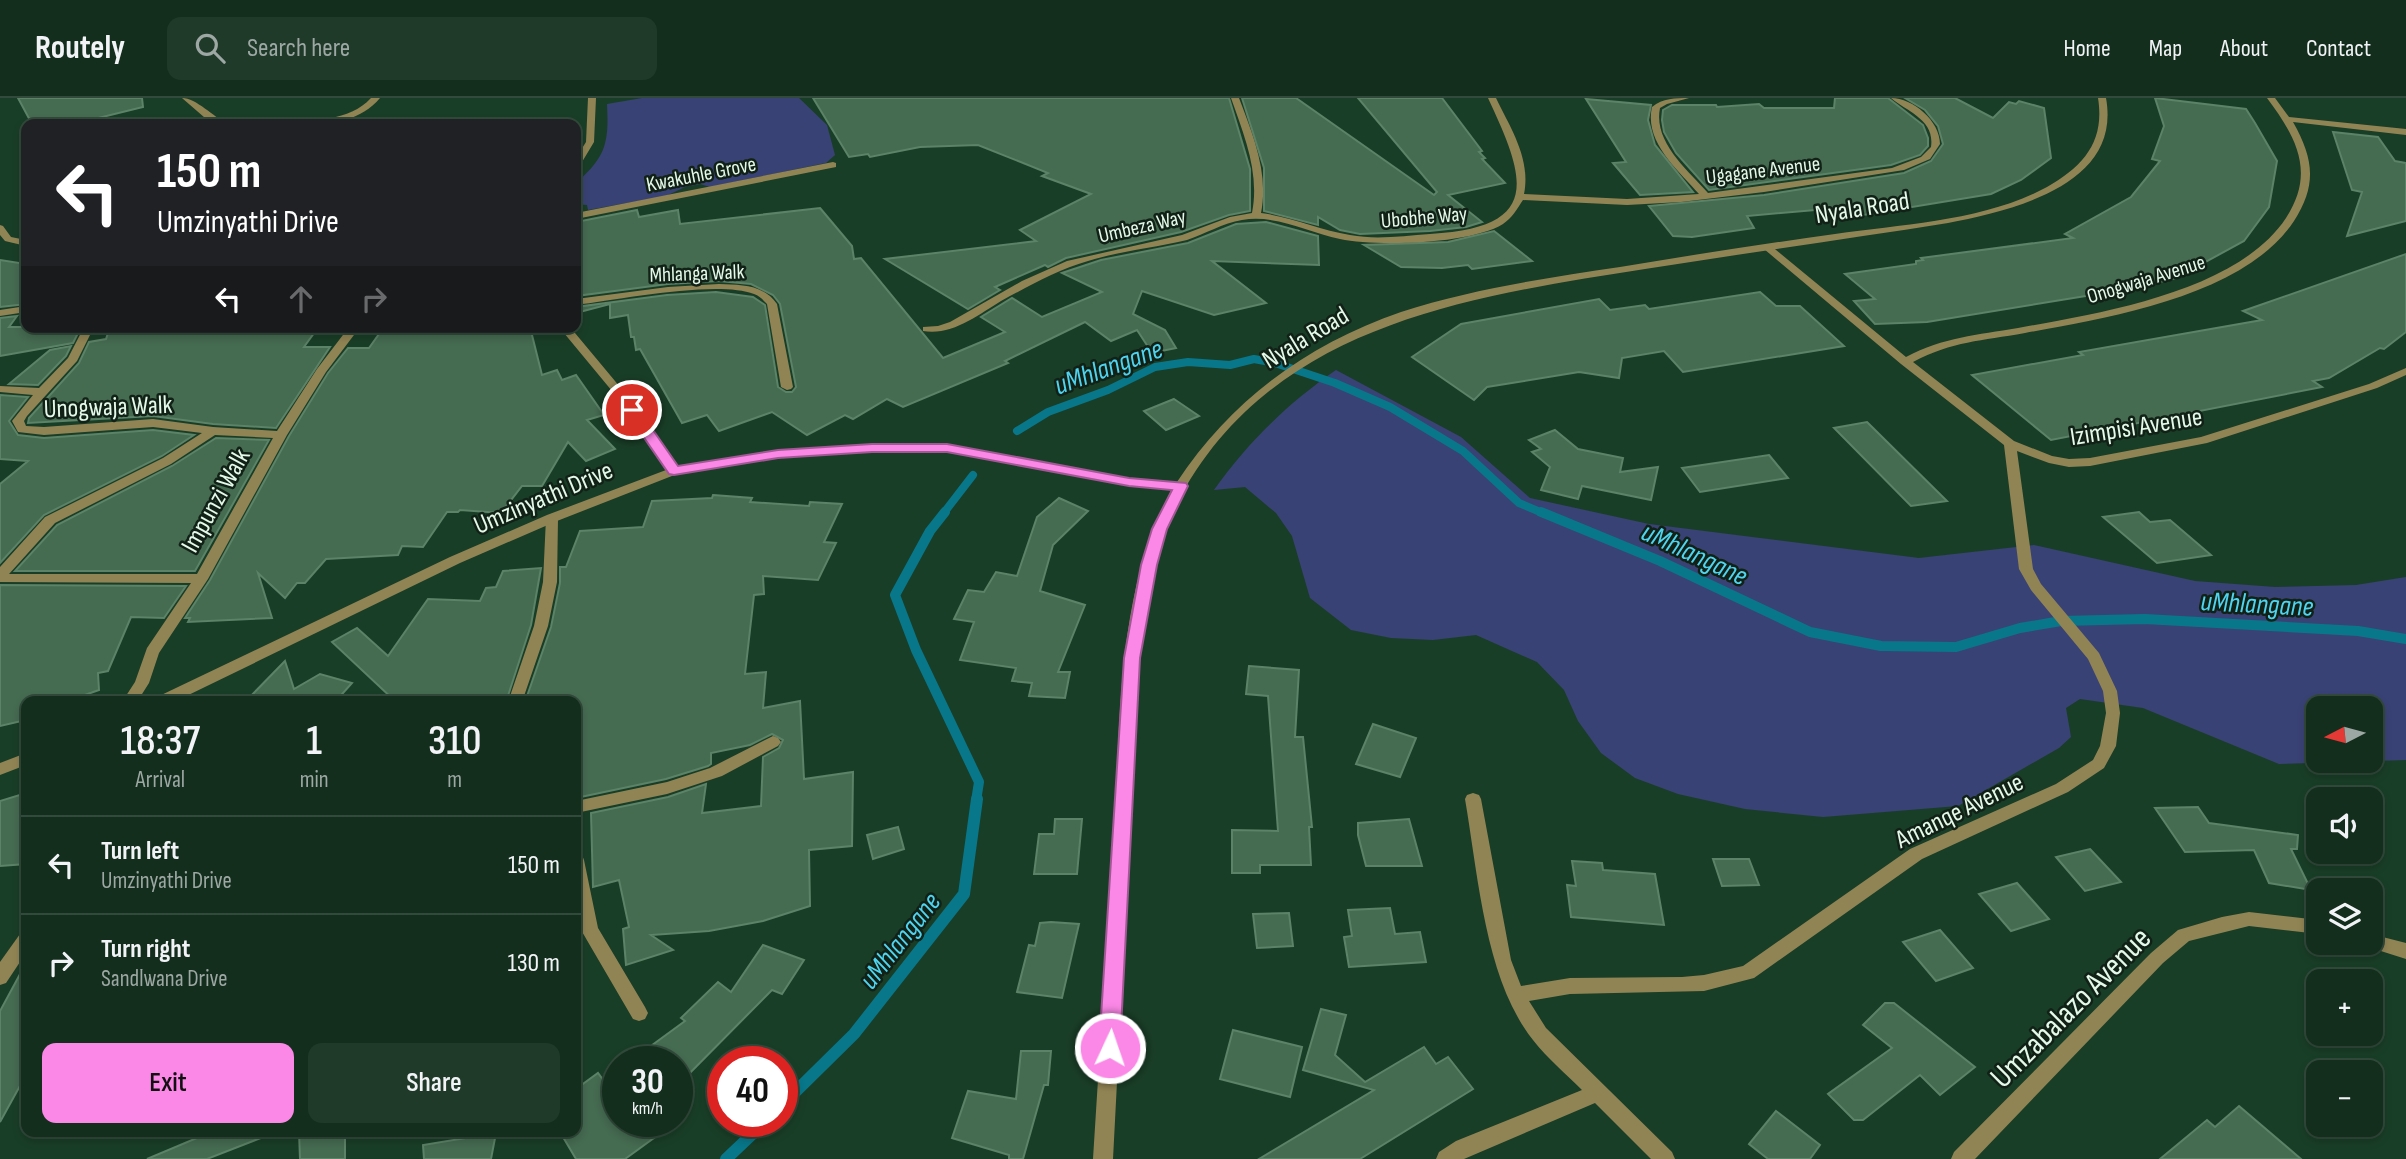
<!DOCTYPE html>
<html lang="en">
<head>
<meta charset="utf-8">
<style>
	:root { --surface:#132e1d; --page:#203a2a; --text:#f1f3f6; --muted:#9da8a4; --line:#324a3b; --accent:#fb87e6 }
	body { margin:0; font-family:"Sofia Sans Condensed",sans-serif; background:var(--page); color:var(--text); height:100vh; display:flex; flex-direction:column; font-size:26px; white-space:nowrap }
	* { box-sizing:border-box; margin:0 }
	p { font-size:23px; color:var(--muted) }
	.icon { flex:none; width:38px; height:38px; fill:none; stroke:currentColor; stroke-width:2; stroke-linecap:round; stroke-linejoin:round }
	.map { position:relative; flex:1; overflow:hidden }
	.sheet { position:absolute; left:21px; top:598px; width:560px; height:441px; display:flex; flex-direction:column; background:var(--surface); border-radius:14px; box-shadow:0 4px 10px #0003,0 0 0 2px var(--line) }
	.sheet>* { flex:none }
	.hud { position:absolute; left:21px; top:21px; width:560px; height:214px; border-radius:14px; box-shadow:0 4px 10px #0003,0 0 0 2px var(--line); background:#202124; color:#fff; overflow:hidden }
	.needle { width:46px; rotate:264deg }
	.fabs { position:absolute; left:2306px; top:598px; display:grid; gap:14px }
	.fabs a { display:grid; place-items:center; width:77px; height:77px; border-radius:14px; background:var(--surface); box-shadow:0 4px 10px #0003,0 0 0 2px var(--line); font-size:35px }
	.speed { position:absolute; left:602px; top:948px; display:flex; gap:14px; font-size:35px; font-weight:700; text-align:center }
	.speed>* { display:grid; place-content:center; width:91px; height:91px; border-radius:50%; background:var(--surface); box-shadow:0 4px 10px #0003,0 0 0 2px var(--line); line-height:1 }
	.speed small { font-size:18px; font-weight:400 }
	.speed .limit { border:10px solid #d22; background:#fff; color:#111 }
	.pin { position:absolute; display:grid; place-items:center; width:60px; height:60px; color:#fff; margin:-30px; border:4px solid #fff; border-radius:50%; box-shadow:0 2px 7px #0007 }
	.me { position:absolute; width:77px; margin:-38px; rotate:3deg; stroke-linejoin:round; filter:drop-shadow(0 0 5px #0008) }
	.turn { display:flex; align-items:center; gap:24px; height:147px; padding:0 21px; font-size:32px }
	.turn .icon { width:91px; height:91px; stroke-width:2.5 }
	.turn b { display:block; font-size:49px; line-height:60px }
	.lanes { display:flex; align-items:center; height:66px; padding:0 21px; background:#0003; justify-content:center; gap:35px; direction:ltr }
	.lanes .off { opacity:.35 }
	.eta { display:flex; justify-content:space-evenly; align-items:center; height:119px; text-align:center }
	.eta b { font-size:42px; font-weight:600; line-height:49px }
	.action { display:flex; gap:14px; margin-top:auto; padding:14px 21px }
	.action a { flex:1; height:80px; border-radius:14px; background:var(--accent); color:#111; font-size:28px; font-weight:600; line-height:80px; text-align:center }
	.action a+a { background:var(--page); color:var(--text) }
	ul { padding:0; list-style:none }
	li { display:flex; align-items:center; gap:21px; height:98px; padding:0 21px; border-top:2px solid var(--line) }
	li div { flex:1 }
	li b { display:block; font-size:26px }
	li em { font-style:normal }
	header { display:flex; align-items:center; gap:42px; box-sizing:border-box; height:98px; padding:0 35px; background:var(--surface); border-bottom:2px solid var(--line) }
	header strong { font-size:33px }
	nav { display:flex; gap:38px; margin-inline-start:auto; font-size:24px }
	.search { width:490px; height:63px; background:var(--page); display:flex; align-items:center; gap:18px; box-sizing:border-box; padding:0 24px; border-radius:14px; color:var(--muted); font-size:26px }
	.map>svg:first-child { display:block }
	.green { fill:#394274; fill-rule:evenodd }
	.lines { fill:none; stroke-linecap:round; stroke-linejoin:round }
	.stream-far2 { stroke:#08778a; stroke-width:8 }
	.stream-far1 { stroke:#08778a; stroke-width:10 }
	.stream { stroke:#08778a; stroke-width:12 }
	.building { fill:#456b51; stroke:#5c8267; stroke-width:2 }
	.minor { fill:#918454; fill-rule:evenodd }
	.tertiary { fill:#918454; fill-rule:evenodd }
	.route { fill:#fb87e6; stroke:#a35896; stroke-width:2 }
	.labels { text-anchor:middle; stroke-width:5; stroke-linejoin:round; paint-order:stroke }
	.far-street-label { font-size:21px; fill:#e4f9e9; stroke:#112116 }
	.street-label { font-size:26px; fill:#e4f9e9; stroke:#112116 }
	.water-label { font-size:28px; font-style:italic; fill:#4ed4f0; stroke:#112116 }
	.near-street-label { font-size:32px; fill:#e4f9e9; stroke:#112116 }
</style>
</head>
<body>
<header>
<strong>Routely</strong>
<div class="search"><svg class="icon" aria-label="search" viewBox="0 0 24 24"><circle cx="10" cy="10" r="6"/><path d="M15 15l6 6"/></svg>Search here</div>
<nav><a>Home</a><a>Map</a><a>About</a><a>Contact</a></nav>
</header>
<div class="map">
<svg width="2406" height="1061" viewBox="0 0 2406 1061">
	<rect width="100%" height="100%" fill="#193e27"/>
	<g class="green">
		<path d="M642,0H799L827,27L835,57L826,65L710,89L700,86L685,89L666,98L588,112L587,107L576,106V85C606,59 609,45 607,6Z"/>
		<path d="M1336,272L1461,339L1530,400L1649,426L1919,460L2034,447L2195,483L2275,489L2356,487L2406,479V662L2279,666L2143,610L2080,601L2066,610L2071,639L2059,650L1958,708L1823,719L1745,711L1678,696L1635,680L1601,655L1578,623L1564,592L1537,564L1476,537L1433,542L1391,540L1351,532L1310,500L1292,438L1276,415L1245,389L1214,392C1248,344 1287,306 1336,272ZM2319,611H2371V663H2319Z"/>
	</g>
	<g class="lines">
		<g class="stream-far2">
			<path d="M1017,333L1048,314L1108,292L1155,269L1188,264L1230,267L1254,261L1275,265L1335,285L1390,309L1463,353L1519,405L1545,416"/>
			<path d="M943,416L973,377"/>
		</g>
		<g class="stream-far1">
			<path d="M945,414L930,433L895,497L916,552L979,684L976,703"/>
			<path d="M1541,414L1660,463L1810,534L1881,548L1956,549L2020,530L2061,523L2145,521L2358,533L2406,541"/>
		</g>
		<g class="stream">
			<path d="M782,1007L854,936L964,796L977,701"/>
			<path d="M726,1061L765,1024"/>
		</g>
	</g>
	<g class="building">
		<path d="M18,0H142L143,9L74,26H32Z"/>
		<path d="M813,0H1229L1250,71V113L1229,117L1181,134L1066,160L1048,169L1045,167L995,189L1000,192L968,211L885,161L1036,143L1020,132L1091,96L1042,78L1048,75L978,47L920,49L870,59L868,56L849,59Z"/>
		<path d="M1242,0H1296L1434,97L1437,94L1358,0H1442L1482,53L1479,54L1485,60L1482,61L1505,85L1448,97L1482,124L1466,129L1430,133L1360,136L1340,132L1318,119V127L1264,113V70Z"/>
		<path d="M1835,0H1888L1923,27L1928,40V48L1920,57L1891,67L1709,92L1676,55L1664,34L1662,22L1663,12L1672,7H1716L1717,9L1759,6L1764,10H1834Z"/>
		<path d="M1905,0H1955L1993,20L2009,4L2016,6L2019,3L2044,10L2051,60L2021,82L1991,96L1839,121L1827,111L1747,118L1754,130L1692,139L1673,138L1649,108L1764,97L1904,75L1931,63L1943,46L1938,28L1925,12Z"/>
		<path d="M2155,0L2246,11L2255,25L2277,63L2269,109L2244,143L2176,180L2156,185L2148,181L2098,196L1927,224L1875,226L1854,203L1875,201L1845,176L1916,166V163L1923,162L1921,160L2073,140L2065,136L2131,99L2160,63L2152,61L2164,28Z"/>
		<path d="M1586,1L1651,7L1648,22L1655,47L1693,94L1640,97L1613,65L1626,64Z"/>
		<path d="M2333,34L2378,39L2395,63L2406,65V123L2347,138L2362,94L2352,92Z"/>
		<path d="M820,110L852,148L854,161L861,160L943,260L1005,234L981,219L1012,200L1042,219L1102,194L1062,175L1101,162L1188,145L1236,126L1266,124L1318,138L1319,167L1212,163L1266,205L1214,217L1142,193L1133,216L1165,232L1176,250L1152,255L1137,232L1111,243L1085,224L1005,263L1008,265L903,309L887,301L853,321L845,317L807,337L772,314L719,333L707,317L682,325L640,251L636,252L634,239H631L628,217L610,220V206L576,215V209L667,197L716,194L753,199L765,207L778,289L786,294H792L796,289L780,206L773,197L751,186L719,183L668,186L576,198V124L637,112L639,119L678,112L680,126Z"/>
		<path d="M1494,133L1532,163L1472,171L1468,167L1442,170L1401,169L1364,147L1448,144Z"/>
		<path d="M2406,156V234L2384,251L2380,250L2329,280L2313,283L2322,289L2051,342L1972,277L2083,257L2079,254L2262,222L2243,213Z"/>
		<path d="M0,162L26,166V206L0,209Z"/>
		<path d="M1760,194L1776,208H1800L1844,248L1683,274L1664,253L1622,260L1619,280L1579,274L1487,289L1474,302L1412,259L1461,226L1599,201L1610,212L1645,207L1649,211Z"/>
		<path d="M17,218L9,229H81L73,245L0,258V220Z"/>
		<path d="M110,229L317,231L304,249H330L276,330L213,326L153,318L28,325L29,320L79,265L89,244L106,241Z"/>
		<path d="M384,229H530L542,277L557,272L562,282L576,277L604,317L587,322L615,351L586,363L568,344L542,388H522L501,415L460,412L458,414H447L423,449L402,448L398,457L326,461L305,485H297L285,500L258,475L272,520L188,524L190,520H185L210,482L289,338L328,275L348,250H369Z"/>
		<path d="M71,248L66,258L38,287L9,286L50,252Z"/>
		<path d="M0,297L28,299L9,323L18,337L44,340L153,332L194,337L162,358L44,417L0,465V386L28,363L0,361Z"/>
		<path d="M1174,301L1199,318L1166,332L1144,313Z"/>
		<path d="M1867,324L1947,403L1911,408L1834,330Z"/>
		<path d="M1555,332L1578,351L1623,360L1620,374L1658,369L1651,402L1582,388L1578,401L1541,392L1550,369L1532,354L1541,351L1529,342Z"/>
		<path d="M216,340L269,342L195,473H15L57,427L172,368Z"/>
		<path d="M1769,357L1788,380L1700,394L1682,370Z"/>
		<path d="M713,397L752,400L750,404L809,408L810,404L842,406L824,444L836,445L818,482L763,478L764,496L754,497L745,576L766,574L763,610L800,603L804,681L853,674L852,748L809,752L810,808L763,823L709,833L651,837L673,852L626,867L623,831L629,829L619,782L593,789L591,715L668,699L706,686L702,715L761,708L763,659L779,650L783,642L772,636L750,647L711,655V666L708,668L666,681L576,700V604H525L551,529L560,485V469H566L580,433L643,429L652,403L712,400Z"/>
		<path d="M1059,400L1088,413L1053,447L1040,493L1085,507L1058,574H1070L1065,600L1029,598L1032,585L1012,583L1016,570L960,562L974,524L954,521L968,492L984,494L996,474L1017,478L1037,419Z"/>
		<path d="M2139,414L2150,424L2170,422L2211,457L2157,465L2103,419Z"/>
		<path d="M541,470L531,527L506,604H396L332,544L357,530L388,558L428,501L480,503L486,490L496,489L503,473Z"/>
		<path d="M0,487L186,488L164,520L131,519L108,573L98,575L99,592L65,604H26V622L0,628Z"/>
		<path d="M285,563L294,591L320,576L352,585L335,604H245Z"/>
		<path d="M1249,568L1299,572L1295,639H1303L1312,729H1309L1311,767H1260V775H1232V732L1278,733L1268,598L1246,596Z"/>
		<path d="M1373,626L1416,640L1400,679L1356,666Z"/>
		<path d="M26,695V766L0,768V703Z"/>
		<path d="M2198,709L2209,725L2298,737L2297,751H2291L2311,792L2269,785L2254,752L2185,754L2155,710Z"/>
		<path d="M1055,721H1082L1077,776H1034L1039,736H1054Z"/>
		<path d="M1409,721L1422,768H1366L1358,737V725Z"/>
		<path d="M898,729L904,751L873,761L867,737Z"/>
		<path d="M2090,751L2121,784L2085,793L2056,759Z"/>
		<path d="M1713,761H1749L1759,787L1722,788Z"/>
		<path d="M1572,763L1602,765L1603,772L1655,776L1664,827L1571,819L1567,787L1576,788Z"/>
		<path d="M2017,785L2049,821L2011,833L1979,796Z"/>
		<path d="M1390,810L1395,836L1420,834L1426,864L1349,869L1344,839L1352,838L1348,812Z"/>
		<path d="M1289,815L1293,848L1257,850L1253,816Z"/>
		<path d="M1051,824L1079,826L1062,900L1017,894L1029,847L1035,848L1040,825Z"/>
		<path d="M1940,832L1973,870L1936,883L1903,844Z"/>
		<path d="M763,847L804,862L782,896L772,892L677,988V964H629L685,923L681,920L718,884L731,894Z"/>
		<path d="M26,865V977L0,1024V913Z"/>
		<path d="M1885,905H1894L1975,969L1940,997L1920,977L1863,1022H1854L1828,996L1892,950L1863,927Z"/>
		<path d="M1321,911L1346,917L1335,957L1365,984L1424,949L1436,966L1448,959L1473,991L1360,1061H1259L1374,992L1303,972Z"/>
		<path d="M1233,932L1302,949L1290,999L1220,981Z"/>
		<path d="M1021,953H1051L1048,987H1044L1023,1061H1009V1057L952,1040L968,993L1016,1001Z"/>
		<path d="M618,973V1024H676L625,1061H576L560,1034H576V991L598,975L604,983Z"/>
		<path d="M2239,1008L2301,1061H2160L2207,1022L2215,1029Z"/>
		<path d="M1776,1013L1820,1047L1810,1061H1768L1749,1046Z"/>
		<path d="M211,1034L271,1036L207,1061H147Z"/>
		<path d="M299,1034H345V1061H300Z"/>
		<path d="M496,1035L491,1061H424L423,1047Z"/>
	</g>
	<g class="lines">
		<g class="minor">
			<path d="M182,0C196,0 214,19 227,26H212Z"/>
			<path d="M371,0H380C356,29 314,28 279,26L283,23C313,22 349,24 371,0Z"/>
			<path d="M588,0H596L594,44L579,69L576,70V60L586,44Z"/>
			<path d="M1231,0H1239C1253,37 1269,75 1261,115C1292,119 1320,132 1350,137C1376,142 1403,138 1430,136C1543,130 1526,81 1488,0H1496C1511,31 1531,61 1524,96L1627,101L1699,96C1678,72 1644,44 1652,9C1663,0 1675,0 1689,0L1667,6L1660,10C1653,44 1688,72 1708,95L1892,70L1921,59L1931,49C1935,22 1908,14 1891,0C1913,0 1940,23 1940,46L1930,61L1904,72L1764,94L1681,104L1627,107L1523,102C1517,111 1512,120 1503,126C1471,146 1377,149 1340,141C1308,134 1275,116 1242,122C1223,125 1205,136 1187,142C1154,150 1120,153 1088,163C1057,172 1029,188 1001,203C978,217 952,238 923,233V229L938,228L950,224L1022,183L1067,163L1182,137L1230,119L1252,115C1260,75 1244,37 1231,0Z"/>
			<path d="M2267,0H2275L2289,19L2406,31V37L2293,24C2314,61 2317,87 2294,123C2245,198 2107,220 2025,235C1981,243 1953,243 1913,264L2014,343L2052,358L2069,361L2090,360L2201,339L2369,286L2406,270V277L2377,290L2207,345L2090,368L2069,369L2049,365L2017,353L2033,471L2041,486L2099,555L2117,593L2120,615L2116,648L2104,670L2068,694L1922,761L1754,880L1704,893L1570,896L1529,903L1546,930L1672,1054L1675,1061H1651L1595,1005L1464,1061H1436L1439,1054L1456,1043L1582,992C1566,976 1547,960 1533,942C1485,882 1478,776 1465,701L1467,697L1473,695L1479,697L1481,701L1511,862L1521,888L1570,880L1682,879L1704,877L1743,868L1910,751L2056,686L2093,662L2100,648L2106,615L2103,593L2088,561L2031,492L2019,471L2004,347L1901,266L1764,151V147H1770L1906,259C1944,239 1977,237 2018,230C2100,215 2237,194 2286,120C2316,74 2296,39 2267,0Z"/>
			<path d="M833,64L836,65V69L576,121V115Z"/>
			<path d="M0,127L3,128L11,139L26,142V148L5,143L0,137Z"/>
			<path d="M719,186C741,187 763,186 777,206L793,289L791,291L787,292L781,289L767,206C763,202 760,198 754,196C716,182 619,202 576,207V201L668,189Z"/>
			<path d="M26,208V214L0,218V212Z"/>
			<path d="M84,229H94L77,263L27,318L24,323L26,328L44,329L153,321L213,329L277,333L317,271L349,229H360L326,274L287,337L208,481L159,555L149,585L137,604H122L135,584L147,550L191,485L0,484V469L45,419L163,360L202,335L153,329L44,337L18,334L12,323L33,297L0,294V288L39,290L68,260ZM215,337L273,340L197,476H9L55,425L171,366Z"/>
			<path d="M559,229H570L620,289L680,373L678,376H670L612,293Z"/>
			<path d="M552,416L558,420L557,484L548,528L522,604H508L534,528L543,484L546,420Z"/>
			<path d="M773,638L778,640L781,644L778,648L722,678L667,696L576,715V703L667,684L710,670Z"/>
			<path d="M576,755L582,757L584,762L598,830L645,909L648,915L645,921L639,923L633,921L581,832L576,803Z"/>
			<path d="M2249,814L2319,822V836L2249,828L2189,843L2163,865L1975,1061H1951L1954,1054L2151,855L2178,832L2222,819Z"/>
			<path d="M26,834V855L6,885L0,887V864L20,836Z"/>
			<path d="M2371,836L2406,845V861L2365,848L2363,845H2371Z"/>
		</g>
		<g class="tertiary">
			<path d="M2098,0H2106C2122,87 2013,112 1948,125C1847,141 1746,155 1645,171C1466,199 1268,227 1176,407C1152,454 1147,508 1139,560L1113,1061H1093C1100,950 1107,839 1114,728C1121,616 1117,492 1172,391L1129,388L946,354H872L778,360L677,376L557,423L460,465L174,604H153L155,600L450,459L547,417L674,369L778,352L872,346H946L1129,380L1177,384C1231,302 1308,246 1401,214C1472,191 1546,180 1620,169C1691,157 1763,146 1835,136C1904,126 1984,123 2047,89C2084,68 2105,43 2098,0Z"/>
			<path d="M26,655V667L0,677V665Z"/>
		</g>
	</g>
	<path class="route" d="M632,308L637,309L678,368L778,352L872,346H947L1129,380L1186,385L1188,388L1167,431L1157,467L1140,560L1120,950L1117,957L1110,959L1102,957L1099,950L1124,560L1141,467L1152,431L1172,392L1129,388L947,354H872L778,360L674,377L669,376L625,312Z"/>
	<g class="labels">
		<g class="far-street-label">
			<text transform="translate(1763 72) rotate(-7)" y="7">Ugagane Avenue</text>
			<text transform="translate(701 76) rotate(-11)" y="7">Kwakuhle Grove</text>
			<text transform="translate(1424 119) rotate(-5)" y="7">Ubobhe Way</text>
			<text transform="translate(1142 128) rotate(-13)" y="7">Umbeza Way</text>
			<text transform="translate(697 175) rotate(-2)" y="7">Mhlanga Walk</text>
			<text transform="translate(2146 181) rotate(-17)" y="7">Onogwaja Avenue</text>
		</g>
		<g class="street-label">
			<text transform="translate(1862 109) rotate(-9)" y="9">Nyala Road</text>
			<text transform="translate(1305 239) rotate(-31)" y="9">Nyala Road</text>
			<text transform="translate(108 308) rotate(-2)" y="9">Unogwaja Walk</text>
			<text transform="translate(2136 328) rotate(-9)" y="9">Izimpisi Avenue</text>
			<text transform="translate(543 399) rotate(-23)" y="9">Umzinyathi Drive</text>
			<text transform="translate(215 402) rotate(-61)" y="9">Impunzi Walk</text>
			<text transform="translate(1959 712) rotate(-26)" y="9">Amanqe Avenue</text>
		</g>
		<g class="water-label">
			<text transform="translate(1108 268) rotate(-20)" y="10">uMhlangane</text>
			<text transform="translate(1695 455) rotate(25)" y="10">uMhlangane</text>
			<text transform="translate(2257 505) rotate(3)" y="10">uMhlangane</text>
			<text transform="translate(899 842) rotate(-52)" y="10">uMhlangane</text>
		</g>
		<g class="near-street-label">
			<text transform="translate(2070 909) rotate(-45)" y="11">Umzabalazo Avenue</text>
		</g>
	</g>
</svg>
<div class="fabs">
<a><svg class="needle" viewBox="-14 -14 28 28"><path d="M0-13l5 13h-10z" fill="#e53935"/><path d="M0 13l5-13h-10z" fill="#9da8a4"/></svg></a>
<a><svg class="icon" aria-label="sound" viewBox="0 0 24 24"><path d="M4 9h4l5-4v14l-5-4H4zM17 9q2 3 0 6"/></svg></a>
<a><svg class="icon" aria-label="layers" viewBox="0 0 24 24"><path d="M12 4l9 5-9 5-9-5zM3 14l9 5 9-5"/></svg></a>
<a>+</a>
<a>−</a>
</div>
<div class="speed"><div>30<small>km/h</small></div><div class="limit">40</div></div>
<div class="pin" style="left:632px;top:312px;background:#d93025"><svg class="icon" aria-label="arrive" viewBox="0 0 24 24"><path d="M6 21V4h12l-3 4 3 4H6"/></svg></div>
<svg class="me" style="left:1110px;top:950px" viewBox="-20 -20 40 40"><circle r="17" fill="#fb87e6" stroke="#fff" stroke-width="3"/><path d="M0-11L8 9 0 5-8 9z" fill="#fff"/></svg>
<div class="hud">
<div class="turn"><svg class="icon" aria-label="left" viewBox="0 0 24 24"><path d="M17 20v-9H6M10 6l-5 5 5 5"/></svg><div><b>150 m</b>Umzinyathi Drive</div></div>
<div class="lanes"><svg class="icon" aria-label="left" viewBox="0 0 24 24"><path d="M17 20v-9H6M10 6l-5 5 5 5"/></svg><svg class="icon off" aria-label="ahead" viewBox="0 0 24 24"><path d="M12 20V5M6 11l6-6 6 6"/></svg><svg class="icon off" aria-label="right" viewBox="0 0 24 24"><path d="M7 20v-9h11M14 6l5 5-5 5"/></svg></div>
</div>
<section class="sheet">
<div class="eta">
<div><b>18:37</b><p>Arrival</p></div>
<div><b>1</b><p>min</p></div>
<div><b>310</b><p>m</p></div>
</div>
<ul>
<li><svg class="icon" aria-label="left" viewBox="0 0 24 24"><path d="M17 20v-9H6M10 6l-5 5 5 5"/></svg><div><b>Turn left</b><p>Umzinyathi Drive</p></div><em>150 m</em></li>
<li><svg class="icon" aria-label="right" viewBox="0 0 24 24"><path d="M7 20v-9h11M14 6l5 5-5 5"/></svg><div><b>Turn right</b><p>Sandlwana Drive</p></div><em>130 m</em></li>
</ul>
<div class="action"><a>Exit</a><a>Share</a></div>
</section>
</div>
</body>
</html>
